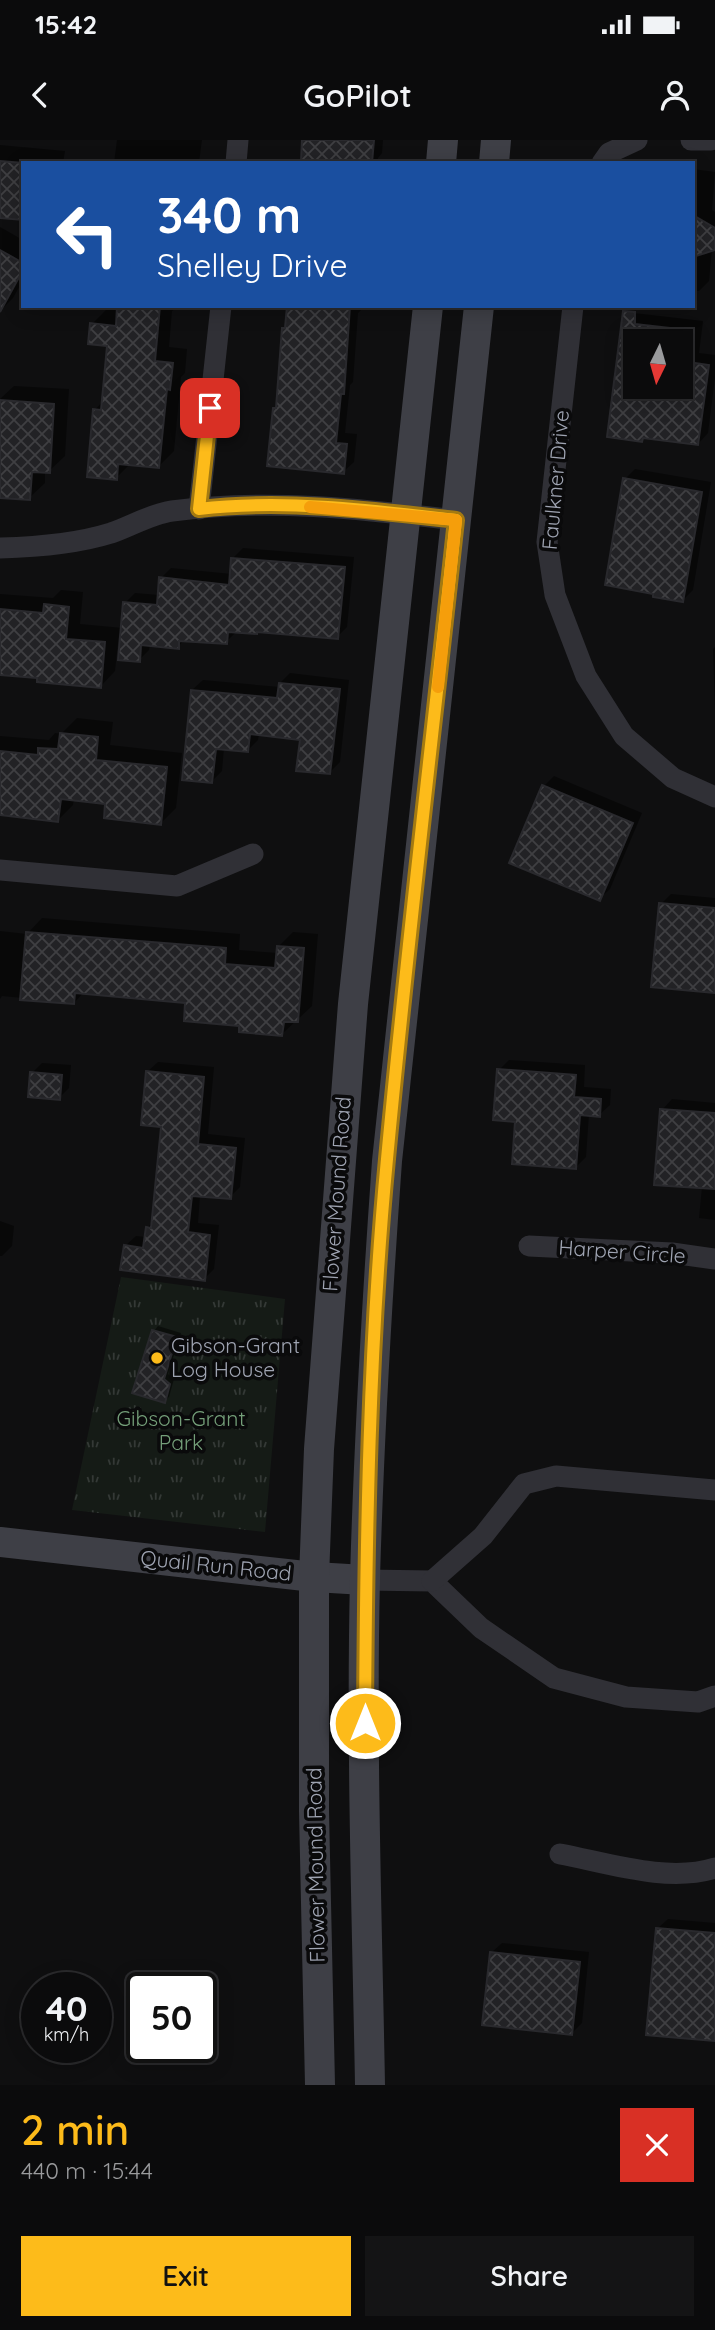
<!DOCTYPE html>
<html lang="en">
<head>
<meta charset="utf-8">
<style>
	:root { --surface:#0b0b0c; --page:#141415; --text:#f1f3f6; --muted:#9a9b9d; --line:#2b2b2d; --accent:#fdbb1a }
	body { margin:0; font-family:Quicksand,sans-serif; background:var(--page); color:var(--text); height:100vh; display:flex; flex-direction:column; font-size:26px; white-space:nowrap }
	* { box-sizing:border-box; margin:0 }
	p { font-size:23px; color:var(--muted) }
	.icon { flex:none; width:38px; height:38px; fill:none; stroke:currentColor; stroke-width:2; stroke-linecap:round; stroke-linejoin:round }
	.map { position:relative; height:1945px; overflow:hidden }
	.details { display:flex; flex-direction:column; background:var(--surface); flex:1 }
	.details>* { flex:none }
	.guide { position:absolute; left:21px; top:21px; width:674px; height:147px; border-radius:0px; box-shadow:0 4px 18px #0003,0 0 0 2px var(--line); background:#1a4fa0; color:#fff; overflow:hidden }
	.needle { width:46px; rotate:185deg }
	.buttons { position:absolute; left:623px; top:189px; display:grid; gap:14px }
	.buttons a { display:grid; place-items:center; width:70px; height:70px; border-radius:0px; background:var(--surface); box-shadow:0 4px 18px #0003,0 0 0 2px var(--line); font-size:35px }
	.speed { position:absolute; left:21px; top:1832px; display:flex; gap:14px; font-size:35px; font-weight:700; text-align:center }
	.speed>* { display:grid; place-content:center; width:91px; height:91px; border-radius:50%; background:var(--surface); box-shadow:0 4px 18px #0003,0 0 0 2px var(--line); line-height:1 }
	.speed small { font-size:18px; font-weight:400 }
	.speed .limit { border:4px solid #111; border-radius:10px; background:#fff; color:#111 }
	.pin { position:absolute; display:grid; place-items:center; width:60px; height:60px; color:#fff; margin:-30px; border-radius:14px; box-shadow:0 4px 10px #0006 }
	.me { position:absolute; width:77px; margin:-38px; rotate:0deg; stroke-linejoin:round; filter:drop-shadow(0 0 5px #0008) }
	.turn { display:flex; align-items:center; gap:24px; height:147px; padding:0 21px; font-size:32px }
	.turn .icon { width:91px; height:91px; stroke-width:2.5 }
	.turn b { display:block; font-size:49px; line-height:60px }
	.round { display:grid; place-items:center; flex:none; width:74px; height:74px; border-radius:0px; background:var(--page) }
	.head { display:flex; align-items:center; justify-content:space-between; height:119px; padding:0 21px }
	h1 { font-size:42px; font-weight:600; line-height:52px; color:var(--accent) }
	.primary-button { display:flex; gap:14px; margin-top:auto; padding:14px 21px }
	.primary-button a { flex:1; height:80px; border-radius:0px; background:var(--accent); color:#111; font-size:28px; font-weight:600; line-height:80px; text-align:center }
	.primary-button a+a { background:var(--page); color:var(--text) }
	.status { display:flex; justify-content:space-between; align-items:center; height:49px; padding:0 35px; background:var(--surface); direction:ltr }
	.status svg { height:19px; fill:currentColor }
	header { display:flex; justify-content:space-between; align-items:center; height:91px; padding:0 21px; background:var(--surface); font-size:32px; font-weight:600 }
	.map>svg:first-child { display:block }
	.grass { fill:url(#grass-tufts) }
	.shadow { fill:#0007; fill-rule:evenodd }
	.building { fill:url(#building-cross-hatch); stroke:#29292d; stroke-width:2 }
	.lines { fill:none; stroke-linecap:round; stroke-linejoin:round }
	.street { stroke:#303036; stroke-width:21 }
	.secondary { stroke:#3e3f46; stroke-width:30 }
	.route-casing { stroke:#a47a11; stroke-width:18 }
	.route { stroke:#fdbb1a; stroke-width:12 }
	.slow { stroke:#f59e0b; stroke-width:12 }
	.poi-dot { fill:#fdbb1a; stroke:#0a0a0b; stroke-width:2.5 }
	.labels { text-anchor:middle; stroke-width:7; stroke-linejoin:round; paint-order:stroke }
	.street-label { font-size:21px; fill:#9fa4b2; stroke:#0a0a0b }
	.poi-label { font-size:21px; fill:#9fa4b2; stroke:#0a0a0b; text-anchor:start }
	.park-label { font-size:21px; fill:#749f79; stroke:#0a0a0b }
</style>
</head>
<body>
<div class="status"><b>15:42</b><svg viewBox="0 0 49 12"><path d="M0 12V9h3v3zM5 12V6h3v6zM10 12V3h3v9zM15 12V0h3v12zM26 1h20v11H26zM47 4h2v5h-2z"/></svg></div>
<header><svg class="icon" aria-label="back" viewBox="0 0 24 24"><path d="M15 5l-7 7 7 7"/></svg>GoPilot<svg class="icon" aria-label="person" viewBox="0 0 24 24"><circle cx="12" cy="8" r="4"/><path d="M4 21q1-7 8-7t8 7"/></svg></header>
<div class="map">
<svg width="715" height="1945" viewBox="0 0 715 1945">
	<defs>
		<pattern id="grass-tufts" width="24" height="20" patternUnits="userSpaceOnUse" patternTransform="scale(1.75)"><rect width="24" height="20" fill="#151b16"/><path d="M3 7l-1-3M5 7V3M7 7l1-3M15 17l-1-3M17 17v-4M19 17l1-3" fill="none" stroke="#343936"/></pattern>
		<pattern id="building-cross-hatch" width="8" height="8" patternUnits="userSpaceOnUse" patternTransform="scale(1.75)"><rect width="8" height="8" fill="#222225"/><path d="M0 0l8 8M0 8l8-8" fill="none" stroke="#3f3f42"/></pattern>
	</defs>
	<rect width="100%" height="100%" fill="#0f0f10"/>
	<path class="grass" d="M121,1137L285,1159L265,1392L72,1370Z"/>
	<g class="shadow">
		<path d="M117,0H202L199,22L202,23H114Z"/>
		<path d="M304,0H383L382,13L378,18L377,23H302Z"/>
		<path d="M0,5L65,11L63,23H23V78L0,76Z"/>
		<path d="M693,29L715,32L712,70L715,72V109H712L709,141L699,151H693Z"/>
		<path d="M0,87L23,100V140L13,158L0,171Z"/>
		<path d="M119,166H178L172,171L169,207L187,209L185,233L181,237L174,311L159,326L131,323L116,338L95,270L103,261L109,204L92,184L107,169L119,170Z"/>
		<path d="M289,166H365L358,173L353,242L350,245L345,293L357,294L354,322L343,332L278,266L284,189L287,186Z"/>
		<path d="M634,173L703,181L699,213L715,215V238L708,293L698,304L645,297L642,300L609,295ZM635,201H681V247H635Z"/>
		<path d="M14,246L69,249L65,316L49,331H45V343L29,358L0,357V259Z"/>
		<path d="M635,329L711,342L693,450L683,460L625,339Z"/>
		<path d="M243,408L354,417L347,487L337,497L259,490L236,492L226,502L185,499L178,507L150,504L149,510L139,520L122,494H119L115,531L100,547L0,533V454L53,458L61,450L83,452L80,484L123,488L125,463L135,453L159,455L161,438L171,428L232,434L233,418Z"/>
		<path d="M715,507V569L713,509Z"/>
		<path d="M290,533L349,540L340,622L329,633L302,598L259,593L258,600L248,610L224,608L222,631L212,641L192,550L203,540L280,547V543Z"/>
		<path d="M77,578L113,582L110,605L182,613L176,668L161,683L107,663L74,659L73,665L58,680L0,674V596L49,600L55,593L61,594Z"/>
		<path d="M554,636L642,673L610,749L599,759L544,646Z"/>
		<path d="M671,754L715,758V851L661,764Z"/>
		<path d="M42,778L240,794L239,810L278,813V807L293,792L318,794L312,866L282,894L241,884L187,862L84,852L74,863L2,856L0,859V791L27,794Z"/>
		<path d="M509,920L585,925L584,947L611,949L610,965L599,975L589,974L586,1017L576,1027L499,930Z"/>
		<path d="M158,922L214,927L208,994L245,998L240,1047L230,1057L200,1055L198,1083L219,1085L214,1129L204,1139L125,1106L136,1096L146,1097L147,1088L153,1082L162,985L147,932Z"/>
		<path d="M42,923L71,925L69,948L59,958L32,933Z"/>
		<path d="M672,959L715,963V1080L699,1078L702,1047L662,970Z"/>
		<path d="M0,1081L14,1086L12,1106L2,1116H0Z"/>
		<path d="M158,1186L181,1193L168,1234L174,1239L169,1257L164,1261L154,1191Z"/>
		<path d="M668,1779L715,1783V1899L657,1789Z"/>
		<path d="M502,1803L589,1812L582,1883L572,1893L491,1813Z"/>
	</g>
	<g class="building">
		<path d="M302,0H374L372,23L301,21Z"/>
		<path d="M0,21L23,23V80L0,78Z"/>
		<path d="M693,75L715,88V110L693,117Z"/>
		<path d="M0,110L23,123V130L0,172Z"/>
		<path d="M117,166H160L155,221L173,223L170,250L167,249L159,328L118,324L117,340L87,337L93,269L101,270L107,206L88,204L90,183L116,186Z"/>
		<path d="M287,166H350L344,254H341L336,303L347,304L344,334L267,326L273,268H276L282,188H285Z"/>
		<path d="M623,171L635,172V184L678,189L677,201H635V247H681V221L709,225L698,305L643,298L642,302L607,297Z"/>
		<path d="M0,260L54,264L50,333L32,332L30,360L0,358Z"/>
		<path d="M623,338L702,352L683,462L653,457V454L605,445Z"/>
		<path d="M231,418L345,427L338,499L257,492V494L228,492L227,504L179,501V509L141,505L140,522L118,520L123,462L157,465L159,437L229,445Z"/>
		<path d="M44,464L69,467L66,499L105,502L101,548L37,542V538L0,535V469L43,473Z"/>
		<path d="M279,543L340,549L330,634L296,631L300,600L250,594L248,612L216,609L212,643L182,640L191,550L277,558Z"/>
		<path d="M60,593L98,597L96,620L167,627L161,685L104,678L105,664L61,659L58,682L0,675V611L38,615V608L58,609Z"/>
		<path d="M542,645L633,683L600,761L509,723Z"/>
		<path d="M659,763L715,768V853L651,847Z"/>
		<path d="M26,792L226,808L225,824L275,828L277,806L304,808L298,882H284L282,896L239,892V886L184,881L185,863L75,853L74,864L20,860Z"/>
		<path d="M497,929L576,935L574,957L601,959L600,977L580,975L576,1029L512,1024L515,982L493,980Z"/>
		<path d="M146,931L204,937L198,1004L236,1008L231,1059L192,1056L188,1092L210,1095L205,1141L120,1130L124,1105L143,1108L146,1087L151,1088L161,987L141,985Z"/>
		<path d="M30,932L62,935L60,960L28,957Z"/>
		<path d="M660,969L715,973V1049L654,1045Z"/>
		<path d="M152,1190L177,1197L164,1239L170,1244L165,1263L132,1253Z"/>
		<path d="M656,1788L715,1793V1901L646,1895Z"/>
		<path d="M490,1812L580,1822L572,1895L482,1885Z"/>
	</g>
	<g class="lines">
		<g class="street">
			<path d="M691,0H711"/>
			<path d="M236,23L238,0"/>
			<path d="M602,23L609,13L637,0"/>
			<path d="M573,166L547,402L555,455L586,536L624,596L673,638L715,657"/>
			<path d="M199,369L221,166"/>
			<path d="M0,408C37,407 76,404 111,393C131,386 151,374 172,371C266,358 362,369 456,380"/>
			<path d="M0,730L177,746L253,714"/>
			<path d="M529,1106L672,1113L715,1119"/>
			<path d="M365,1440L432,1441L481,1488L554,1538L626,1557L698,1562L715,1556"/>
			<path d="M432,1441L483,1396L524,1344L556,1336L715,1350"/>
			<path d="M560,1714C608,1723 668,1743 715,1728"/>
		</g>
		<g class="secondary">
			<path d="M441,23L443,0"/>
			<path d="M494,23L496,0"/>
			<path d="M0,1402L314,1437L365,1440"/>
			<path d="M320,1945L314,1671V1437L319,1309L353,864L428,166"/>
			<path d="M370,1945C367,1776 361,1607 365,1438C369,1299 377,1160 387,1021L479,166"/>
		</g>
	</g>
	<g class="lines">
		<g class="route-casing">
			<path id="route" d="M210,268L199,369C284,359 371,370 456,380C433,593 407,806 387,1019C369,1206 366,1395 365,1583"/>
		</g>
		<use href="#route" class="route"/>
		<path class="slow" d="M310,367L456,380L438,547"/>
	</g>
	<circle class="poi-dot" cx="157" cy="1218" r="7"/>
	<g class="labels">
		<g class="street-label">
			<text transform="translate(556 340) rotate(-85)" y="7">Faulkner Drive</text>
			<text transform="translate(337 1054) rotate(-86)" y="7">Flower Mound Road</text>
			<text transform="translate(622 1112) rotate(4)" y="7">Harper Circle</text>
			<text transform="translate(216 1426) rotate(6)" y="7">Quail Run Road</text>
			<text transform="translate(316 1725) rotate(-91)" y="7">Flower Mound Road</text>
		</g>
		<g class="poi-label">
			<text x="171" y="1213">Gibson-Grant<tspan x="171" dy="24">Log House</tspan></text>
		</g>
		<g class="park-label">
			<text x="181" y="1286">Gibson-Grant<tspan x="181" dy="24">Park</tspan></text>
		</g>
	</g>
</svg>
<div class="buttons">
<a><svg class="needle" viewBox="-14 -14 28 28"><path d="M0-13l5 13h-10z" fill="#e53935"/><path d="M0 13l5-13h-10z" fill="#9a9b9d"/></svg></a>
</div>
<div class="speed"><div>40<small>km/h</small></div><div class="limit">50</div></div>
<div class="pin" style="left:210px;top:268px;background:#d93025"><svg class="icon" aria-label="arrive" viewBox="0 0 24 24"><path d="M6 21V4h12l-3 4 3 4H6"/></svg></div>
<svg class="me" style="left:365px;top:1583px" viewBox="-20 -20 40 40"><circle r="17" fill="#fdbb1a" stroke="#fff" stroke-width="3"/><path d="M0-11L8 9 0 5-8 9z" fill="#fff"/></svg>
<div class="guide">
<div class="turn"><svg class="icon" aria-label="left" viewBox="0 0 24 24"><path d="M17 20v-9H6M10 6l-5 5 5 5"/></svg><div><b>340 m</b>Shelley Drive</div></div>
</div>
</div>
<section class="details">
<div class="head"><div><h1>2 min</h1><p>440 m · 15:44</p></div><a class="round" style="background:#d93025;color:#fff"><svg class="icon" aria-label="close" viewBox="0 0 24 24"><path d="M6 6l12 12M18 6L6 18"/></svg></a></div>
<div class="primary-button"><a>Exit</a><a>Share</a></div>
</section>
</body>
</html>
